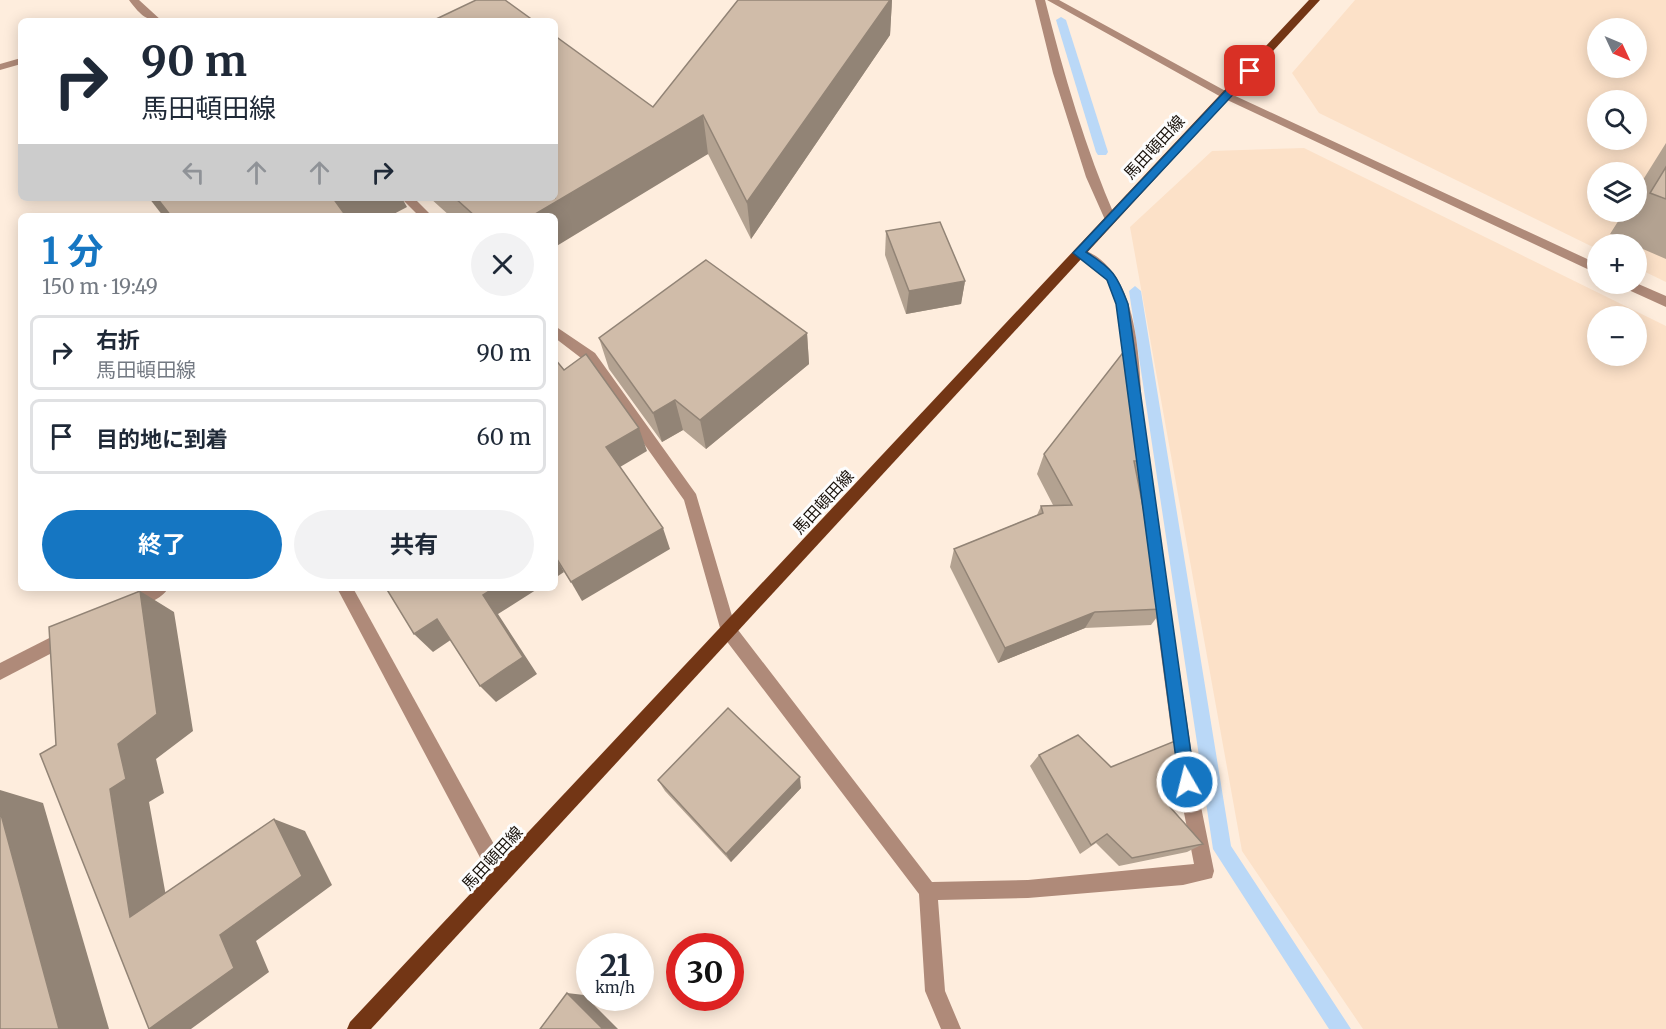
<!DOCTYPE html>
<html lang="ja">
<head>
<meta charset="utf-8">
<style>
	:root { --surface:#fff; --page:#f2f2f3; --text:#1f2937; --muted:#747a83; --line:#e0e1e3; --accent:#1576c2 }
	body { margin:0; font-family:Merriweather,"Noto Sans JP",serif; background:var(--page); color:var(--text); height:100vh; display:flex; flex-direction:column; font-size:22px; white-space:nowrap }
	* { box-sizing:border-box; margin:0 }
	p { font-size:20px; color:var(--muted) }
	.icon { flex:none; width:33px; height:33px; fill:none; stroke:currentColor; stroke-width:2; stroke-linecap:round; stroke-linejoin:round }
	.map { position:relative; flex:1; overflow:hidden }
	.sheet { position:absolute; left:18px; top:213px; width:540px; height:378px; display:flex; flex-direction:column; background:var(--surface); border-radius:9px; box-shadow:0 3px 15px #0003 }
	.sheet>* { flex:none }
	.hud { position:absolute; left:18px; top:18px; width:540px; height:183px; border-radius:9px; box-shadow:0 3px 15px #0003; background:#fff; color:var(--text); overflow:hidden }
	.needle { width:39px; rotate:134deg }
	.tools { position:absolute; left:1587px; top:18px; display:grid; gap:12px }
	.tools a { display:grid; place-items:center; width:60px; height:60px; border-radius:50%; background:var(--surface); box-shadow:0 3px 15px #0003; font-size:30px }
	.speed { position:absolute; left:576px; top:933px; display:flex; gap:12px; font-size:30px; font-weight:700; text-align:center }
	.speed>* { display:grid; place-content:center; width:78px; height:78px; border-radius:50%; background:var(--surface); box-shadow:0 3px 15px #0003; line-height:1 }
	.speed small { font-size:15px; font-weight:400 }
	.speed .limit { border:9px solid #d22; background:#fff; color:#111 }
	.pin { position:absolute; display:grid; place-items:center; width:51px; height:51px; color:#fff; margin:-26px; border-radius:12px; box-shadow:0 3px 9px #0006 }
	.me { position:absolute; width:66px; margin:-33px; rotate:352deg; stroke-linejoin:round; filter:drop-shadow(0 0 4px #0008) }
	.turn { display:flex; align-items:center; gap:21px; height:126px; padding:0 24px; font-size:27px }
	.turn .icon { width:78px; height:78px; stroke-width:2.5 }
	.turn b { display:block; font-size:42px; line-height:51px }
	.lanes { display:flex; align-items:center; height:57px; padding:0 24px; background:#0003; justify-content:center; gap:30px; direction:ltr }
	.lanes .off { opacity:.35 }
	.round { display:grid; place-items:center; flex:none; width:63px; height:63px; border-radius:32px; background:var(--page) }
	.overview { display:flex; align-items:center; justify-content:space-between; height:102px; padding:0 24px }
	h1 { font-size:36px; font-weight:700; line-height:45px; color:var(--accent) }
	.button { display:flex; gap:12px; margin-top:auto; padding:12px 24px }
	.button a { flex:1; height:69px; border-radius:36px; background:var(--accent); color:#fff; font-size:24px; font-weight:700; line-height:69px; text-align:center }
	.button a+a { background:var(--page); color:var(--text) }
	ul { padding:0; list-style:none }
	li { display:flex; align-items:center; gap:18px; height:75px; margin:0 12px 9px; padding:0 12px; border:3px solid var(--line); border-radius:9px }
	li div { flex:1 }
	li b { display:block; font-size:22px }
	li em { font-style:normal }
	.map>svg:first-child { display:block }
	.built { fill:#fce1c8; fill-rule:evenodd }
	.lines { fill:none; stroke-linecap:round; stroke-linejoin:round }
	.stream { fill:#bad8f7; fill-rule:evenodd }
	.minor { fill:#af8a79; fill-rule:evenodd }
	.major { fill:#733615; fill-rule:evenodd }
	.wall { fill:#b3a291 }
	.shaded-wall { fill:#928476 }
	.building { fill:#d0bca9; stroke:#928476; stroke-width:1.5 }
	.route { fill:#1576c2; stroke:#0e4d7e; stroke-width:1.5 }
	.labels { text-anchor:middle; stroke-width:6; stroke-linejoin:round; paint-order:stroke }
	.street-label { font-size:16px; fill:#171009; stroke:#fdfdfd }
</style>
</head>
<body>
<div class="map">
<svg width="1666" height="1029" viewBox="0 0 1666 1029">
	<rect width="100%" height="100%" fill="#feeddd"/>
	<g class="built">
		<path d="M1355,0H1666V282L1637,268L1636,244H1598L1597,249L1319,113L1292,73ZM1598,28H1636V68H1598ZM1598,100H1636V140H1598ZM1598,172H1636V212H1598Z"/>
		<path d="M1304,148L1666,326V1029H1363L1242,851L1130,227L1212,151ZM1598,316H1636V356H1598Z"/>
	</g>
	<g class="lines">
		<g class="stream">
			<path d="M1061,17L1066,20L1108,152L1106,155H1098L1096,152L1056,20Z"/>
			<path d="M1135,286L1141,291L1231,846L1351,1029H1329L1213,849L1129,291Z"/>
		</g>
		<g class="minor">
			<path d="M129,0H139L162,21C145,21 139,13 129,0Z"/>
			<path d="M1035,0H1045C1064,75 1085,148 1116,219L1114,222H1106L1086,177L1053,73Z"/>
			<path d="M1047,0H1059L1231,94L1598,264V274L1223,98Z"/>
			<path d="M21,58V64L0,70V64Z"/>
			<path d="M401,198H414L432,216H419Z"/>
			<path d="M1079,248C1142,268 1138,363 1143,416L1141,420L1136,422L1129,416C1126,381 1125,306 1105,278C1098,268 1085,262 1075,256L1073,253Z"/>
			<path d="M1636,283L1666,296V307L1622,287L1621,284Z"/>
			<path d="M555,326L595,353L696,494L735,626L932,882L1028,880L1194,864L1178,782L1133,443L1135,439H1145L1196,782L1214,871L1212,878L1183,885L1028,898L938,900L945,991L961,1029H941L925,991L919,894L722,635L684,500L585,361L555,338Z"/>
			<path d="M145,588H168C163,599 142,606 131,610L125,608L123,603L125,598Z"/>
			<path d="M337,588H353L507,868L509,875L507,882L500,884L493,882Z"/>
			<path d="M67,629L73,632L75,637L73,642L0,680V663Z"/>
		</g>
		<path class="major" d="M1309,0H1320L371,1029H347L350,1022Z"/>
	</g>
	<g class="wall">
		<path d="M738,0H892L890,35L751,239L708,154L555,216H450L430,198H555L653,107Z"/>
		<path d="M1666,143V259L1636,246V244H1633L1610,234L1624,212H1636V191Z"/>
		<path d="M886,231L965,281L961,304L906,314L885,255Z"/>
		<path d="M807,333L809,364L706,449L683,430L662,442L609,369L599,338Z"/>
		<path d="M1044,454L1145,461L1137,476L1163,609L1151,625L1085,628L998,663L950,567L954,549L1037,515L1041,506L1053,505L1037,474Z"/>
		<path d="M1039,755L1111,767L1169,806L1203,844L1187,852L1119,866L1096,843L1080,854L1030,766Z"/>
		<path d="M658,780L801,788L731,862L665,791Z"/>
	</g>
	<g class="shaded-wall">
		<path d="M890,0H892L890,35L751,239L747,202Z"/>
		<path d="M703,115L708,154L555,247V216H532Z"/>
		<path d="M149,198H158L172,216H163Z"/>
		<path d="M333,198H402L407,207L390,216H343Z"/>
		<path d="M965,281L961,304L906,314L909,291Z"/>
		<path d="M807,333L809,364L706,449L700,420Z"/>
		<path d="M675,400L683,430L662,442L653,413Z"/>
		<path d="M639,428L647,451L615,470L606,447Z"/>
		<path d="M663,528L670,549L582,601L571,582Z"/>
		<path d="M555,556L564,572L555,578Z"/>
		<path d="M494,588H539L498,614L537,674L496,702L480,686L483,595Z"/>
		<path d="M140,591L174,612L193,731L156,759L164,793L149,802L171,924L130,917L110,789L118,744Z"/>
		<path d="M1095,612L1085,628L998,663L1005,648Z"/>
		<path d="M437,619L455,637L433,652L414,634Z"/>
		<path d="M800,777L801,788L731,862L726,854Z"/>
		<path d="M0,790L43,803L109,1029H59L0,811Z"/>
		<path d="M274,819L305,831L332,885L256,941L269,972L191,1029H149Z"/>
		<path d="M567,993L584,995L618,1029H603Z"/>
	</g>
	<g class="building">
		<path d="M476,0H505L534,21H432Z"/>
		<path d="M738,0H890L747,202L703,115L532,216H475L455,198H555V36L653,107Z"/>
		<path d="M1666,167V199L1650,193Z"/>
		<path d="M157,198H333L346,216H171Z"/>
		<path d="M940,222L965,281L909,291L886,231Z"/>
		<path d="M706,260L807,333L700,420L675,400L653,413L599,338Z"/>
		<path d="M1125,350L1145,461H1134L1163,609L1095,612L1005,648L954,549L1043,513L1041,506L1072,505L1044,454Z"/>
		<path d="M586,354L639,428L606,447L663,528L571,582L555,556V359L564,370Z"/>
		<path d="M386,588H494L483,595L523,657L480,686L437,619L414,634Z"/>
		<path d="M140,591L157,714L118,744L126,779L110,789L130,917L274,819L302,876L220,935L234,968L149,1029L40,754L56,745L49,627Z"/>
		<path d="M728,708L800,777L726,854L658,780Z"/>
		<path d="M1078,735L1111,767L1180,739L1189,785L1169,806L1203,844L1132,858L1107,834L1091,845L1039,755Z"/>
		<path d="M0,811L59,1029H0Z"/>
		<path d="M567,993L603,1029H540Z"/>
	</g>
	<path class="route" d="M1246,69L1255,71L1086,252C1113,269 1117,275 1128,304L1195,782L1193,787L1187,790L1182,787L1179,782L1116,304L1107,280L1073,253Z"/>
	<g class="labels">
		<g class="street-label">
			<text transform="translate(1154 147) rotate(-47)" y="6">馬田頓田線</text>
			<text transform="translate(823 502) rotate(-47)" y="6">馬田頓田線</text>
			<text transform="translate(492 858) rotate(-47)" y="6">馬田頓田線</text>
		</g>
	</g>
</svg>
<div class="tools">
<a><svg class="needle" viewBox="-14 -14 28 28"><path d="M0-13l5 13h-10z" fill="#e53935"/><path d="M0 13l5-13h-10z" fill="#747a83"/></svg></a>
<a><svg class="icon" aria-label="search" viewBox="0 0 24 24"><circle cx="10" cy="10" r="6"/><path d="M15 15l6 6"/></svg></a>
<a><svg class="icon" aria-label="layers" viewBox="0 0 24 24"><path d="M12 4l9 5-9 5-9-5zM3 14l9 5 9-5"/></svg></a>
<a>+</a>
<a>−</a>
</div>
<div class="speed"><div>21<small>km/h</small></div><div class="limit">30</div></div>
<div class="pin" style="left:1250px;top:71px;background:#d93025"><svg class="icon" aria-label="arrive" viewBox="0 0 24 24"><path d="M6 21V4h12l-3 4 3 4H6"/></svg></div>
<svg class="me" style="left:1187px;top:782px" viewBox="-20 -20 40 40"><circle r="17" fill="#1576c2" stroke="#fff" stroke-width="3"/><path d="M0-11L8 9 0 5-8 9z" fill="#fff"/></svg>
<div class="hud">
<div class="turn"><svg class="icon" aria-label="right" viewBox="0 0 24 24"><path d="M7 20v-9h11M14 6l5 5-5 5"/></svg><div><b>90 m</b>馬田頓田線</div></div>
<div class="lanes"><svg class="icon off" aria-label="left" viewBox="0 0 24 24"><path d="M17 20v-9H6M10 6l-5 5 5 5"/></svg><svg class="icon off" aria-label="ahead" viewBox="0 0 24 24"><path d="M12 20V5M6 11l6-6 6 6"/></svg><svg class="icon off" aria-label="ahead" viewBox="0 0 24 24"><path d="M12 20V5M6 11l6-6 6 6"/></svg><svg class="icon" aria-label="right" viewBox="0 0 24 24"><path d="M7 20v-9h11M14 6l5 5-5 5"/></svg></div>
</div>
<section class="sheet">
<div class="overview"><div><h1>1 分</h1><p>150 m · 19:49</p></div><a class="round"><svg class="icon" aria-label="close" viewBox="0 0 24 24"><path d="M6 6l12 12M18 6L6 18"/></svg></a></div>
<ul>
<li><svg class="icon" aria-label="right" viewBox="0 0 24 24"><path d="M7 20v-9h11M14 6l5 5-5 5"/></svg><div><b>右折</b><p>馬田頓田線</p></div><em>90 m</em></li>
<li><svg class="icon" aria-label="arrive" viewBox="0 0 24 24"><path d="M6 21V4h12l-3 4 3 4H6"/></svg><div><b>目的地に到着</b></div><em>60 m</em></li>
</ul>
<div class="button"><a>終了</a><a>共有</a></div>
</section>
</div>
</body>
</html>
